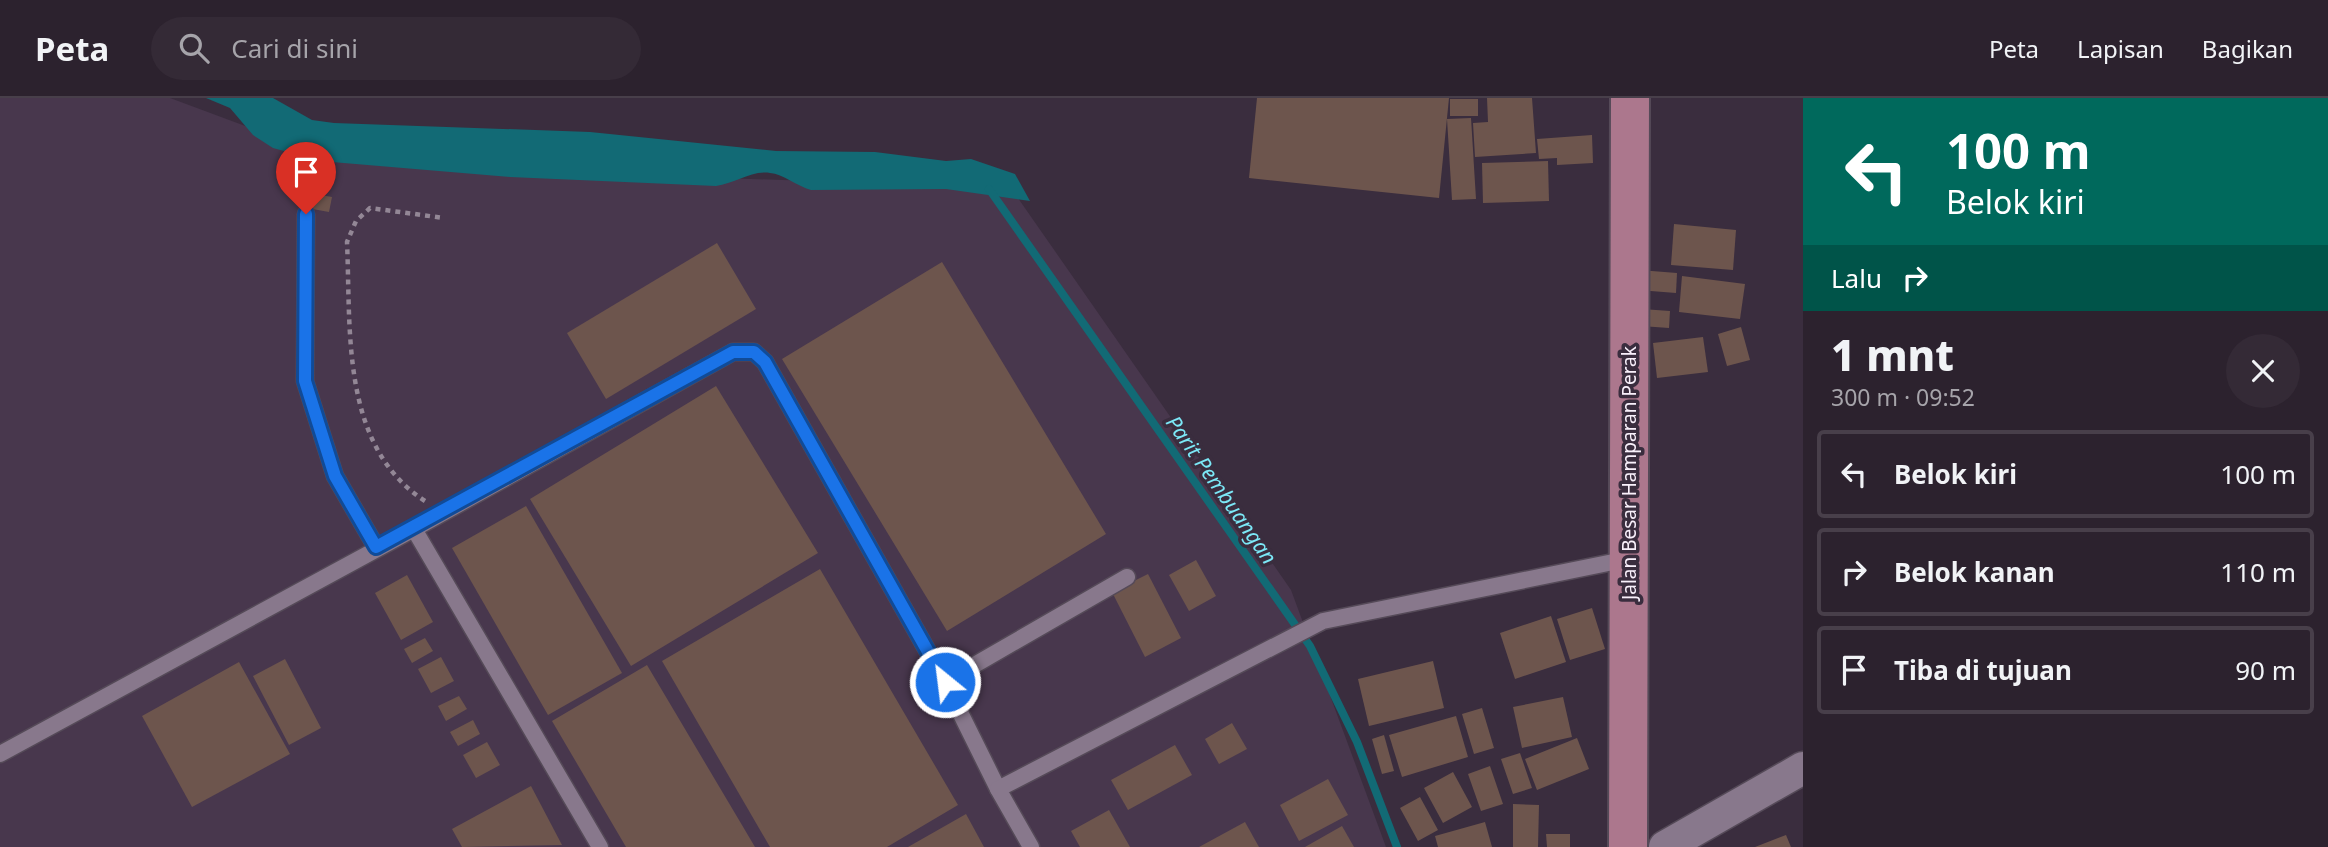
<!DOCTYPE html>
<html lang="id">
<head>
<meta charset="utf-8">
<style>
	:root { --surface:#2c222e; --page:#342a36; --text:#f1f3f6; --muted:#a6a4aa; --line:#483f4a }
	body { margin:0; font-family:"Noto Sans",sans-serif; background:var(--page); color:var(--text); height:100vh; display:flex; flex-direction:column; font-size:26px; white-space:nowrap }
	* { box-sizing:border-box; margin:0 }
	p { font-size:23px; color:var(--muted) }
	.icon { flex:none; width:38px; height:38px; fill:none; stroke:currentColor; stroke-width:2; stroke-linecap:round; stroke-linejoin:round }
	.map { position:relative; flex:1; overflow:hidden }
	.sheet { display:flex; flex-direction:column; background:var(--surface); width:525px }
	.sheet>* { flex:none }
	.hud { background:#00695c; color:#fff; overflow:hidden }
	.pin { position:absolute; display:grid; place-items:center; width:60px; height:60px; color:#fff; margin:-72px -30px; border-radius:50% 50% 50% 0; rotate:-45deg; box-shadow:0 0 7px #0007 }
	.pin .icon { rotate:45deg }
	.me { position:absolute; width:77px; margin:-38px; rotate:331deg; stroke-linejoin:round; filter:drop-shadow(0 0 5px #0008) }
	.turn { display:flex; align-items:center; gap:24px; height:147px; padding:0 28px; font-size:32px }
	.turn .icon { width:91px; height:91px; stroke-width:2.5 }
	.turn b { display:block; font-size:49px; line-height:60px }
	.then { display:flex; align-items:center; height:66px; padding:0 28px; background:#0003; gap:14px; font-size:26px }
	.round { display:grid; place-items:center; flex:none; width:74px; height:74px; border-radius:37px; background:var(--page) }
	.summary { display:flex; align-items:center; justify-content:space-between; height:119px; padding:0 28px }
	h1 { font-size:42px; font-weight:800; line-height:52px }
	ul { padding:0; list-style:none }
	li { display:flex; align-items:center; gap:21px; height:88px; margin:0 14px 10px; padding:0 14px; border:4px solid var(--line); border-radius:7px }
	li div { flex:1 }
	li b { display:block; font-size:26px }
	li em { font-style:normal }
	header { display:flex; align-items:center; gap:42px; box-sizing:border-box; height:98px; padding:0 35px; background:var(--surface); border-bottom:2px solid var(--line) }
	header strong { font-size:33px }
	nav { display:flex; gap:38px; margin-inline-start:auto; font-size:24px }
	.search { width:490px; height:63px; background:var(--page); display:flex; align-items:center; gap:18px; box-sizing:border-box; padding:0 24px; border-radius:38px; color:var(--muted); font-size:26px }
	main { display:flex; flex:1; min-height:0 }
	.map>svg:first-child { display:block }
	.built { fill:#48374d }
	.water { fill:#126a75 }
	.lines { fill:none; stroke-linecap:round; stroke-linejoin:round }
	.stream { stroke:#126a75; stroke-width:8 }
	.building { fill:#6d554d }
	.service-casing { stroke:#554a58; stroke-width:19 }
	.minor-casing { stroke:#554a58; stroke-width:35 }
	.primary-casing { stroke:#554a58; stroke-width:42 }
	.path { stroke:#938796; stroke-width:4.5; stroke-dasharray:5 5; stroke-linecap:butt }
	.service { stroke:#88788c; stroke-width:16 }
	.minor { stroke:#88788c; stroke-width:32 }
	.primary { stroke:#ac778d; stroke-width:38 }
	.route-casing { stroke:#114b97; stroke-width:18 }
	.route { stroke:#1a73e8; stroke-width:12 }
	.labels { text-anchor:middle; stroke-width:7; stroke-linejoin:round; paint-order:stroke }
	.street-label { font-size:19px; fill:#f9f0fb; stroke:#3a2d3e }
	.water-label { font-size:21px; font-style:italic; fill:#7ce8f7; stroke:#3a2d3e }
</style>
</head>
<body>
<header>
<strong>Peta</strong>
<div class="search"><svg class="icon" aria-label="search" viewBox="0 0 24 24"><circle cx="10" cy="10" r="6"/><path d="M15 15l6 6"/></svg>Cari di sini</div>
<nav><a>Peta</a><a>Lapisan</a><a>Bagikan</a></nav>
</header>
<main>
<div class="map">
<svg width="1803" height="749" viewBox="0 0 1803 749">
	<rect width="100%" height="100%" fill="#3a2d3e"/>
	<path class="built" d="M0,0H170L307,51L724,80L1011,90L1291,492L1386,749H0Z"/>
	<path class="water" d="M206,0H273L312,22L334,25L590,34L776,53L875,54L946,63L971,61L1015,76L1030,103L946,91L811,92C797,88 783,76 770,75C752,72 734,86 716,88L510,79L320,63L273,50L253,37L230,10Z"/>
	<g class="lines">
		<path class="stream" d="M989,91L1310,548L1357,644L1397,749"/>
	</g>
	<g class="building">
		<path d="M1257,0H1449L1439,100L1249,80Z"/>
		<path d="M1487,0H1532L1536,55L1475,59L1473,25L1488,24Z"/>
		<rect x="1450" y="1" width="28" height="17"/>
		<path d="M1471,20L1476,101L1452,102L1447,21Z"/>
		<path d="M1592,37L1593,65L1557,67V60L1539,61L1537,41Z"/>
		<path d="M1548,63L1549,103L1483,105L1482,65Z"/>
		<path d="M310,95L332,99L329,114L307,110Z"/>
		<path d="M1674,126L1736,132L1733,172L1671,167Z"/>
		<path d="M717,145L756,211L606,301L567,235Z"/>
		<path d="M942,164L1106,436L947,533L782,261Z"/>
		<path d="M1639,172L1677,175L1676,195L1638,192Z"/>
		<path d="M1682,178L1745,186L1740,221L1679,214Z"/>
		<path d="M1642,211L1670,213L1669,230L1641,228Z"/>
		<path d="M1741,229L1750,262L1727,268L1718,236Z"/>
		<path d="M1703,239L1708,274L1657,280L1653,245Z"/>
		<path d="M716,288L818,455L631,568L530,401Z"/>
		<path d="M526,408L622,575L548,617L452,450Z"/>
		<path d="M1196,462L1216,498L1189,513L1169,477Z"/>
		<path d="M820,471L958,707L887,749H770L662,563Z"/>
		<path d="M1148,476L1181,540L1145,559L1112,494Z"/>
		<path d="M407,477L433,524L401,542L375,495Z"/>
		<path d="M1592,510L1605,551L1570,562L1557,521Z"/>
		<path d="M1551,518L1566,564L1515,581L1500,535Z"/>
		<path d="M425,540L433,553L412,565L404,551Z"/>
		<path d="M441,559L454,583L431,595L418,571Z"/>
		<path d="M285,561L321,630L289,647L253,578Z"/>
		<path d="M1433,563L1444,610L1369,628L1358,581Z"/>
		<path d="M239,564L290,656L192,709L142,618Z"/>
		<path d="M647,567L755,749H626L552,623Z"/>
		<path d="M459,598L467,611L446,623L438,608Z"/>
		<path d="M1563,599L1572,639L1522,650L1513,609Z"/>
		<path d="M1482,610L1494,650L1474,656L1462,616Z"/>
		<path d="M1456,618L1468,659L1402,679L1389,637Z"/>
		<path d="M473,622L480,636L458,648L450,634Z"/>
		<path d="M1232,625L1247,651L1219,666L1205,641Z"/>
		<path d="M1384,637L1394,673L1382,676L1372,641Z"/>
		<path d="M1577,640L1589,671L1537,692L1525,661Z"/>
		<path d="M487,644L500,667L476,680L463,657Z"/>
		<path d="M1175,647L1192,677L1128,712L1111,682Z"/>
		<path d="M1520,655L1532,690L1513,696L1501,661Z"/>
		<path d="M1490,668L1503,706L1481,713L1468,676Z"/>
		<path d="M1453,674L1472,709L1443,725L1424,690Z"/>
		<path d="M1328,681L1348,717L1299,743L1280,707Z"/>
		<path d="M531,688L562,747L462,749L452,731Z"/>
		<path d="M1420,699L1438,732L1418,743L1400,710Z"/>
		<path d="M1513,706L1539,707L1538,749H1513Z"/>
		<path d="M1109,712L1130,749H1080L1071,733Z"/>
		<path d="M966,716L984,749H908Z"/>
		<path d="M1245,724L1259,749H1199Z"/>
		<path d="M1485,724L1492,749H1438L1435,738Z"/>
		<path d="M1342,728L1354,749H1305Z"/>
		<path d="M1546,736H1570V749H1547Z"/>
		<path d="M1786,737L1791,749H1755Z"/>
	</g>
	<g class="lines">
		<g class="service-casing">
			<g id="service">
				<path d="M306,116L305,283L335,378L376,449"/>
				<path d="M945,584L1127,479"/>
				<path d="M0,656L414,431"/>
				<path d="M600,749L414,431L733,254H754L765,264L945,584L998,691"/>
				<path d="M1031,749L998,691L1323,523L1628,461"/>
			</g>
		</g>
		<g class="minor-casing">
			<path id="minor" d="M1665,749L1803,670"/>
		</g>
		<g class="primary-casing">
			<path id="primary" d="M1628,749L1630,0"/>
		</g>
		<path class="path" d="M425,403C340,348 351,232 347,144L356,123L370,110L444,120"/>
		<use href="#service" class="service"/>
		<use href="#minor" class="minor"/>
		<use href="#primary" class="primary"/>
	</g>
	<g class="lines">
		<g class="route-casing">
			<path id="route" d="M306,116L305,283L335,378L376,449L733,254H754L765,264L945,584"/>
		</g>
		<use href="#route" class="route"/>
	</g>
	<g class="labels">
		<g class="street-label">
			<text transform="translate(1629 375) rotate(-90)" y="7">Jalan Besar Hamparan Perak</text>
		</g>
		<g class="water-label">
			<text transform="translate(1221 392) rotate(55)" y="7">Parit Pembuangan</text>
		</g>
	</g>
</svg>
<div class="pin" style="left:306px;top:116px;background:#d93025"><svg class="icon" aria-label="arrive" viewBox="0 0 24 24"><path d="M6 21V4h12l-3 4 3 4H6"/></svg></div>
<svg class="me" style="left:945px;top:584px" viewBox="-20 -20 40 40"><circle r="17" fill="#1a73e8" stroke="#fff" stroke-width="3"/><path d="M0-11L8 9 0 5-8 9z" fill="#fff"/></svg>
</div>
<section class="sheet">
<div class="hud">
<div class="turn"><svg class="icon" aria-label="left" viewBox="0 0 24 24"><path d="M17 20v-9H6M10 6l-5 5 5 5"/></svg><div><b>100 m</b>Belok kiri</div></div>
<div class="then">Lalu<svg class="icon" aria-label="right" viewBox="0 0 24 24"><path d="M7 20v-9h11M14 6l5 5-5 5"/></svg></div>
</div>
<div class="summary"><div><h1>1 mnt</h1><p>300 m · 09:52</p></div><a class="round"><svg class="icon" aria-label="close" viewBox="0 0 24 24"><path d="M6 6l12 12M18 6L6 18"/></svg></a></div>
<ul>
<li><svg class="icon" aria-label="left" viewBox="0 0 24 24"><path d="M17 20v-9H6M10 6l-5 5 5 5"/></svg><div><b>Belok kiri</b></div><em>100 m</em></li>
<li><svg class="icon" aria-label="right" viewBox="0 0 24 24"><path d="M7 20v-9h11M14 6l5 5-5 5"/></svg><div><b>Belok kanan</b></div><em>110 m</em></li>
<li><svg class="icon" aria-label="arrive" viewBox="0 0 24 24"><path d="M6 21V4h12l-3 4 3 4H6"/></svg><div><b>Tiba di tujuan</b></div><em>90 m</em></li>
</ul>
</section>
</main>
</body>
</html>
